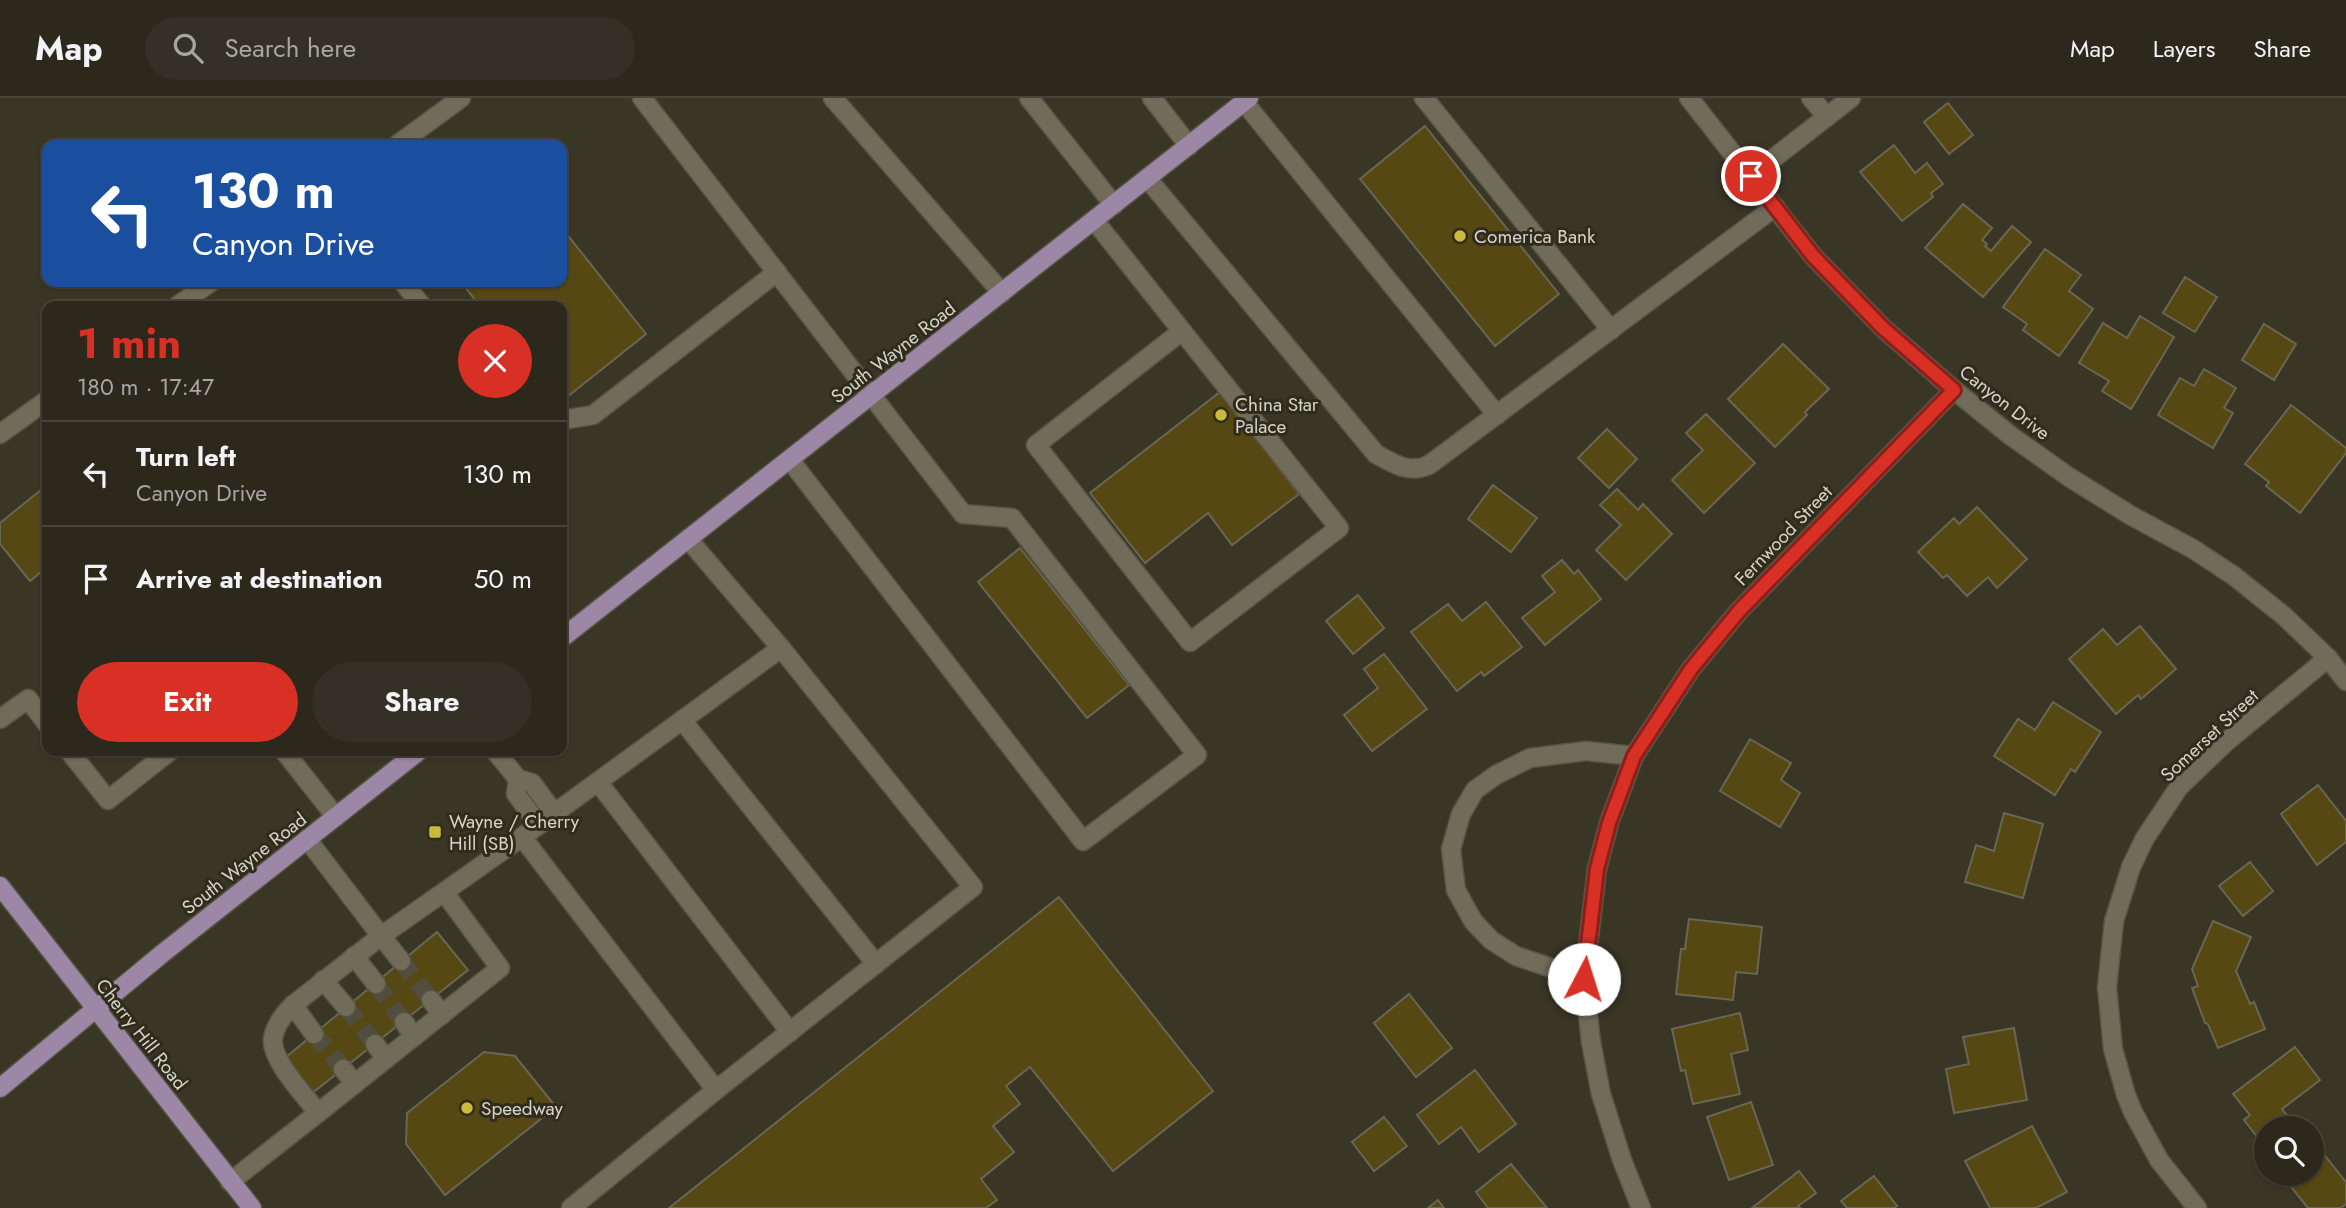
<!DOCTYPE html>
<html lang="en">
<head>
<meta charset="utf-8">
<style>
	:root { --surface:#2c281c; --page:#343025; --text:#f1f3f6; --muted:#a6a6a3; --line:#48443b; --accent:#d93025 }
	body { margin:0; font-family:Jost,sans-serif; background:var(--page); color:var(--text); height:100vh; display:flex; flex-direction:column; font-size:26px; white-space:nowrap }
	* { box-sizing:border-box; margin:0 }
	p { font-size:23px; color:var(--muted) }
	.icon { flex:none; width:38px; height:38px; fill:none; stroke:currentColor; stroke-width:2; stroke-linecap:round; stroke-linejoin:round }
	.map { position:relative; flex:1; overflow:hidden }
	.drawer { position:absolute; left:42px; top:203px; width:525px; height:455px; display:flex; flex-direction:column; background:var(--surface); border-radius:14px; box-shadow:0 2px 5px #0004,0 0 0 2px var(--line) }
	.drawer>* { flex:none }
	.top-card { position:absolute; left:42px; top:42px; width:525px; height:147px; border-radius:14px; box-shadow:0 2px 5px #0004,0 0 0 2px var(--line); background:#1a4fa0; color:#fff; overflow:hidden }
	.buttons { position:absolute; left:2254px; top:1018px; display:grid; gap:14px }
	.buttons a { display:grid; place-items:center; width:70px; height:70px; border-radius:50%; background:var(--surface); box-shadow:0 2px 5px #0004,0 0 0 2px var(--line); font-size:35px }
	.pin { position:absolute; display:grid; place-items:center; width:60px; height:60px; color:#fff; margin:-30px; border:4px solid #fff; border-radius:50%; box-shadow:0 2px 7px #0007 }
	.me { position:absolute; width:77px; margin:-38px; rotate:5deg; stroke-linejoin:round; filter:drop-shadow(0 0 5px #0008) }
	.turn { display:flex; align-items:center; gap:24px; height:147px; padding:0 35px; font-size:32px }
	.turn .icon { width:91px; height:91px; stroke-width:2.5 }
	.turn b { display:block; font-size:49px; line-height:60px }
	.round { display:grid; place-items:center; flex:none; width:74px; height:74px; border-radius:37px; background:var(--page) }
	.head { display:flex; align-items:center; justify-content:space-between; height:119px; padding:0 35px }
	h1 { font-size:42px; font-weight:700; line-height:52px; color:var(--accent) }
	.button { display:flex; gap:14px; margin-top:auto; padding:14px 35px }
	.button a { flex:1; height:80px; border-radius:42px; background:var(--accent); color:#fff; font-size:28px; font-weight:700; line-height:80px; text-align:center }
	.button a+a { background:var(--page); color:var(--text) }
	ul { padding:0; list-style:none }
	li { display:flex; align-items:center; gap:21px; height:105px; padding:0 35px; border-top:2px solid var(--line) }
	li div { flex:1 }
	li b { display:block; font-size:26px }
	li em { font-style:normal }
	header { display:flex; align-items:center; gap:42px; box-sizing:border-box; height:98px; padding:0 35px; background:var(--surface); border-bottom:2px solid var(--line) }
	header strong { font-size:33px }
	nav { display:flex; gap:38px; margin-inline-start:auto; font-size:24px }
	.search { width:490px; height:63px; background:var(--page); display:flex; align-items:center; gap:18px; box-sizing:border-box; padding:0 24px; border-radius:38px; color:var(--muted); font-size:26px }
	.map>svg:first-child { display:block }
	.building { fill:#564812; stroke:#6a6654; stroke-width:2 }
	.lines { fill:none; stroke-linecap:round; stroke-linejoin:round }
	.minor-tunnel { stroke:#514e3f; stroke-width:18; stroke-dasharray:18 9; stroke-linecap:butt }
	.minor-casing { stroke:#575446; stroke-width:21 }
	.major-casing { stroke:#575446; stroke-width:21 }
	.minor { stroke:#716c5a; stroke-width:18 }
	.major { stroke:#9d87a6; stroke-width:18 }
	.route-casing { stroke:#8d1f18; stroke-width:18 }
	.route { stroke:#d93025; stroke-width:12 }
	.poi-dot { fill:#cbb939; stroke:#302c1c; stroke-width:2.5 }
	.labels { text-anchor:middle; stroke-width:6; stroke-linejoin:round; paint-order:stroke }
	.poi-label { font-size:19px; fill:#d6d4ca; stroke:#302c1c; text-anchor:start }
	.street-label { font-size:19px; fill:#d6d4ca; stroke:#302c1c }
</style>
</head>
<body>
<header>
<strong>Map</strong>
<div class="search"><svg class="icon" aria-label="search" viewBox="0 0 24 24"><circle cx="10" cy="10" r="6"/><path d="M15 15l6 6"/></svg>Search here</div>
<nav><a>Map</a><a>Layers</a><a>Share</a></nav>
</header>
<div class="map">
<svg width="2346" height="1110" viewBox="0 0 2346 1110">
	<rect width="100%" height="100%" fill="#3a3626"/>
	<g class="building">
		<path d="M1948,5L1973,37L1949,56L1924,24Z"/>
		<path d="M1425,28L1559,196L1495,248L1360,81Z"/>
		<path d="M1894,47L1915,75L1927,65L1943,86L1931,95L1933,99L1902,123L1860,74Z"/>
		<path d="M1963,106L1992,130L1982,142L1987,146L1985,148L1991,153L2012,128L2031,144L1983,199L1925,150Z"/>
		<path d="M562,130L646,236L562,303V208H480L461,184H562Z"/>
		<path d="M2045,151L2081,177L2069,193L2093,211L2059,258L2023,232L2027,226L2003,209Z"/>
		<path d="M2185,179L2217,199L2195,234L2163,215Z"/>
		<path d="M2140,218L2174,239L2131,311L2102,293L2109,283L2079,265L2103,225L2127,240Z"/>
		<path d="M2264,226L2296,246L2274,282L2242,262Z"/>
		<path d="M1783,246L1829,291L1805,314L1807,317L1775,349L1728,301Z"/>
		<path d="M2204,271L2236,290L2224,310L2233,315L2213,350L2158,317L2180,280L2194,288Z"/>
		<path d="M1220,294L1299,396L1232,447L1208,415L1145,465L1090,395Z"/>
		<path d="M2291,307L2346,350V355L2300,415L2266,388L2269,384L2245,366Z"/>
		<path d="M1706,316L1755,365L1704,415L1672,382L1703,352L1686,335Z"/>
		<path d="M1607,331L1637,361L1609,390L1578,360Z"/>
		<path d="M47,387V469L30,483L0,446V425Z"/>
		<path d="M1493,387L1537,420L1511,454L1468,421Z"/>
		<path d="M1617,391L1638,412L1643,406L1672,436L1626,482L1596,452L1621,427L1600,407Z"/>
		<path d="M1977,409L2027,461L1997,490L1988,479L1967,498L1947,477L1943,480L1918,454L1954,420L1959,426Z"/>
		<path d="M1020,450L1129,587L1087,620L978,484Z"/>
		<path d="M1562,462L1574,476L1578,472L1601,501L1545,547L1522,520L1555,494L1542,478Z"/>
		<path d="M1358,497L1384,530L1353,556L1326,523Z"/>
		<path d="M1486,504L1522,549L1484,578L1481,574L1457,593L1411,534L1448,506L1462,523Z"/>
		<path d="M2140,528L2176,571L2141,601L2138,597L2116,616L2069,561L2103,531L2117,547Z"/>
		<path d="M1384,556L1427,611L1372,653L1344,617L1378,590L1364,571Z"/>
		<path d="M2053,604L2101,634L2075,674L2071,671L2055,697L1994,658L2018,621L2035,632Z"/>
		<path d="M1750,641L1791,665L1781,682L1800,695L1780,729L1720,693Z"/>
		<path d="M2318,687L2346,723V744L2317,767L2281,716Z"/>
		<path d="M2004,715L2043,726L2023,800L1965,784L1976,747L1994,753Z"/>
		<path d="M2250,764L2273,793L2243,818L2219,788Z"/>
		<path d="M1059,799L1213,993L1113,1073L1030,969L1006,988L1020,1006L993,1028L1014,1054L981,1081L997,1102L986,1110H669Z"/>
		<path d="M1689,821L1762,829L1757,876L1736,874L1733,902L1676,896L1681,851H1685Z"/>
		<path d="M2213,823L2251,839L2236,873L2250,906L2254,904L2265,931L2218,950L2208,926L2205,925L2192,890L2198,888L2192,871Z"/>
		<path d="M437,834L468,872L311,996L285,960Z"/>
		<path d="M1409,896L1452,950L1416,979L1374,925Z"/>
		<path d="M1740,915L1748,952L1731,956L1740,996L1693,1006L1685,972L1681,973L1672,931Z"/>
		<path d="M2014,930L2027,1002L1954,1015L1946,971L1969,966L1963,939Z"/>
		<path d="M2295,949L2320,982L2282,1011L2298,1031H2266V1050L2244,1022L2250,1017L2233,996Z"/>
		<path d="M484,954L515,958L556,1009L445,1097L406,1046L407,1015Z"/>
		<path d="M1475,972L1516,1026L1479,1054L1461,1029L1439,1046L1417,1017Z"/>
		<path d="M1751,1004L1773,1067L1729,1082L1707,1019Z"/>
		<path d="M1384,1019L1407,1048L1374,1073L1352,1044Z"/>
		<path d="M2032,1028L2067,1094L2036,1110H1990L1965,1063Z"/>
		<path d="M2314,1044L2346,1084V1106L2341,1110H2308L2281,1076H2312V1046Z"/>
		<path d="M1511,1066L1547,1110H1488L1476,1094Z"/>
		<path d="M1799,1073L1816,1095L1798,1108L1800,1110H1752Z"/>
		<path d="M1874,1078L1897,1108L1894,1110H1847L1841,1103Z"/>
		<path d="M1438,1102L1444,1110H1428Z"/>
	</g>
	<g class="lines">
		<g class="minor-tunnel">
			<path d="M401,863L431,902"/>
			<path d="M376,886L404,924"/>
			<path d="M346,909L375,946"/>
			<path d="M314,936L343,971"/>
		</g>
		<g class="minor-casing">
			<g id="minor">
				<path d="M642,0L963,416L1012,420L1197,657L1083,743L790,362"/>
				<path d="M833,0L1002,195"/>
				<path d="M1029,0L1114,107"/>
				<path d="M1152,0L1189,48"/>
				<path d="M1424,0L1611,232"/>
				<path d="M1689,0L1813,158L1883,230L1954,292L2011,338L2069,379L2130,417L2193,451L2234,478L2284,518L2328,560L2346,583"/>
				<path d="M1811,0L1827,19"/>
				<path d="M1244,4L1497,317"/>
				<path d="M397,47L461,0"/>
				<path d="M1751,78L1851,0"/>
				<path d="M1147,80L1376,356C1394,366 1409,376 1429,367L1775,109"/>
				<path d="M1094,122L1182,233"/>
				<path d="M403,184L422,208"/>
				<path d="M177,208L211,184"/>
				<path d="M1182,233L1339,430L1190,544L1036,347Z"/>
				<path d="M562,322L593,317L777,174"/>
				<path d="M0,336L47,302"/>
				<path d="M0,621L28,601L47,626"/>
				<path d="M682,622L876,866"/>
				<path d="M69,653L108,702L170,653"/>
				<path d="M284,653L336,719"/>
				<path d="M495,653L518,681L532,685L554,715"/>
				<path d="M518,681L516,696L539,727"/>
				<path d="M598,684L790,934"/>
				<path d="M444,794L522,739"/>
				<path d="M354,858L376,886"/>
				<path d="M1584,881L1516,858L1491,842L1473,823L1456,792L1451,751L1461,716L1475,692L1496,677L1530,660L1586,653L1634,658"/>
				<path d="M323,882L346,909"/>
				<path d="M431,902L442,917"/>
				<path d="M293,907L314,936"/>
				<path d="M404,924L414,939"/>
				<path d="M375,946L386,961"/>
				<path d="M343,971L355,986"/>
				<path d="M716,992L973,789L781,550"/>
				<path d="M318,1015L500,870L444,794L381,838L401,863"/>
				<path d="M230,1084L318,1015C305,997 270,962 273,940C275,927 284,916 293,907L381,838L307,741"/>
				<path d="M571,1110L716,992L522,739L781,550L688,441"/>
				<path d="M1641,1110L1622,1062L1601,996L1591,944L1584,881L1597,771L1609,725L1634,658L1691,571L1739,513L1954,292"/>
				<path d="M2197,1110L2159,1062L2133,1014L2126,997L2113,951L2107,889L2114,823L2131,769L2145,740L2179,689L2226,644L2328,560"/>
			</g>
		</g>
		<g class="major-casing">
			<g id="major">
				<path d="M562,540L1249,0"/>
				<path d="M0,788L252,1110"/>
				<path d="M0,990L163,855L419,653"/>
			</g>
		</g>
		<use href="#minor" class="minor"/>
		<use href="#major" class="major"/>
	</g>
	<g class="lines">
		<g class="route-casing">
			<path id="route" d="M1584,881L1597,771L1609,725L1634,658L1691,571L1739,513L1954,292L1883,230L1813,158L1751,78"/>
		</g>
		<use href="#route" class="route"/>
	</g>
	<g class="poi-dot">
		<circle cx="1460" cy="138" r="7"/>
		<circle cx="1221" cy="317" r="7"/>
		<rect x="428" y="727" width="14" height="14" rx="3.5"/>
		<circle cx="467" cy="1010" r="7"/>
	</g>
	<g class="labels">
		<g class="poi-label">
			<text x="1474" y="145">Comerica Bank</text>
			<text x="1235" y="313">China Star<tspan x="1235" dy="22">Palace</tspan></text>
			<text x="449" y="730">Wayne / Cherry<tspan x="449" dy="22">Hill (SB)</tspan></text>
			<text x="481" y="1017">Speedway</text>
		</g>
		<g class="street-label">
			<text transform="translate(893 254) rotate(-38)" y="7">South Wayne Road</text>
			<text transform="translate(2005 304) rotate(38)" y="7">Canyon Drive</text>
			<text transform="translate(1783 437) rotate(-46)" y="7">Fernwood Street</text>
			<text transform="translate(2209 637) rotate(-43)" y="7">Somerset Street</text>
			<text transform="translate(244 765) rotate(-38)" y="7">South Wayne Road</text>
			<text transform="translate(142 936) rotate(52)" y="7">Cherry Hill Road</text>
		</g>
	</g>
</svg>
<div class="buttons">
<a><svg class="icon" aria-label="search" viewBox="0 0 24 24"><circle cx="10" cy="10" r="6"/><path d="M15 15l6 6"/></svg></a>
</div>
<div class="pin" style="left:1751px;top:78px;background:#d93025"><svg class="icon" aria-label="arrive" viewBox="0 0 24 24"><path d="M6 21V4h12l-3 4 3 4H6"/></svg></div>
<svg class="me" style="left:1584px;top:881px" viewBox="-20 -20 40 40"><circle r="19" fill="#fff"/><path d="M0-13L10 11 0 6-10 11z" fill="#d93025"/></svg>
<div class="top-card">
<div class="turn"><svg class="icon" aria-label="left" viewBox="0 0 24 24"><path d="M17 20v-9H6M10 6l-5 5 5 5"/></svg><div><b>130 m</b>Canyon Drive</div></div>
</div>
<section class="drawer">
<div class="head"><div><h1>1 min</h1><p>180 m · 17:47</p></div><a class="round" style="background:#d93025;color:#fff"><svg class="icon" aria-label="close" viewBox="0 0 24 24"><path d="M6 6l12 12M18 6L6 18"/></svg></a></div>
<ul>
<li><svg class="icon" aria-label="left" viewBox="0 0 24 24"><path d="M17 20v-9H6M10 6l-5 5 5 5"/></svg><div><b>Turn left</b><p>Canyon Drive</p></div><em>130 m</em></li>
<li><svg class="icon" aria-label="arrive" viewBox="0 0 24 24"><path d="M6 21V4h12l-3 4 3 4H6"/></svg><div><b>Arrive at destination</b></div><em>50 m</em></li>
</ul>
<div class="button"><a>Exit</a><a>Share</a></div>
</section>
</div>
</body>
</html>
